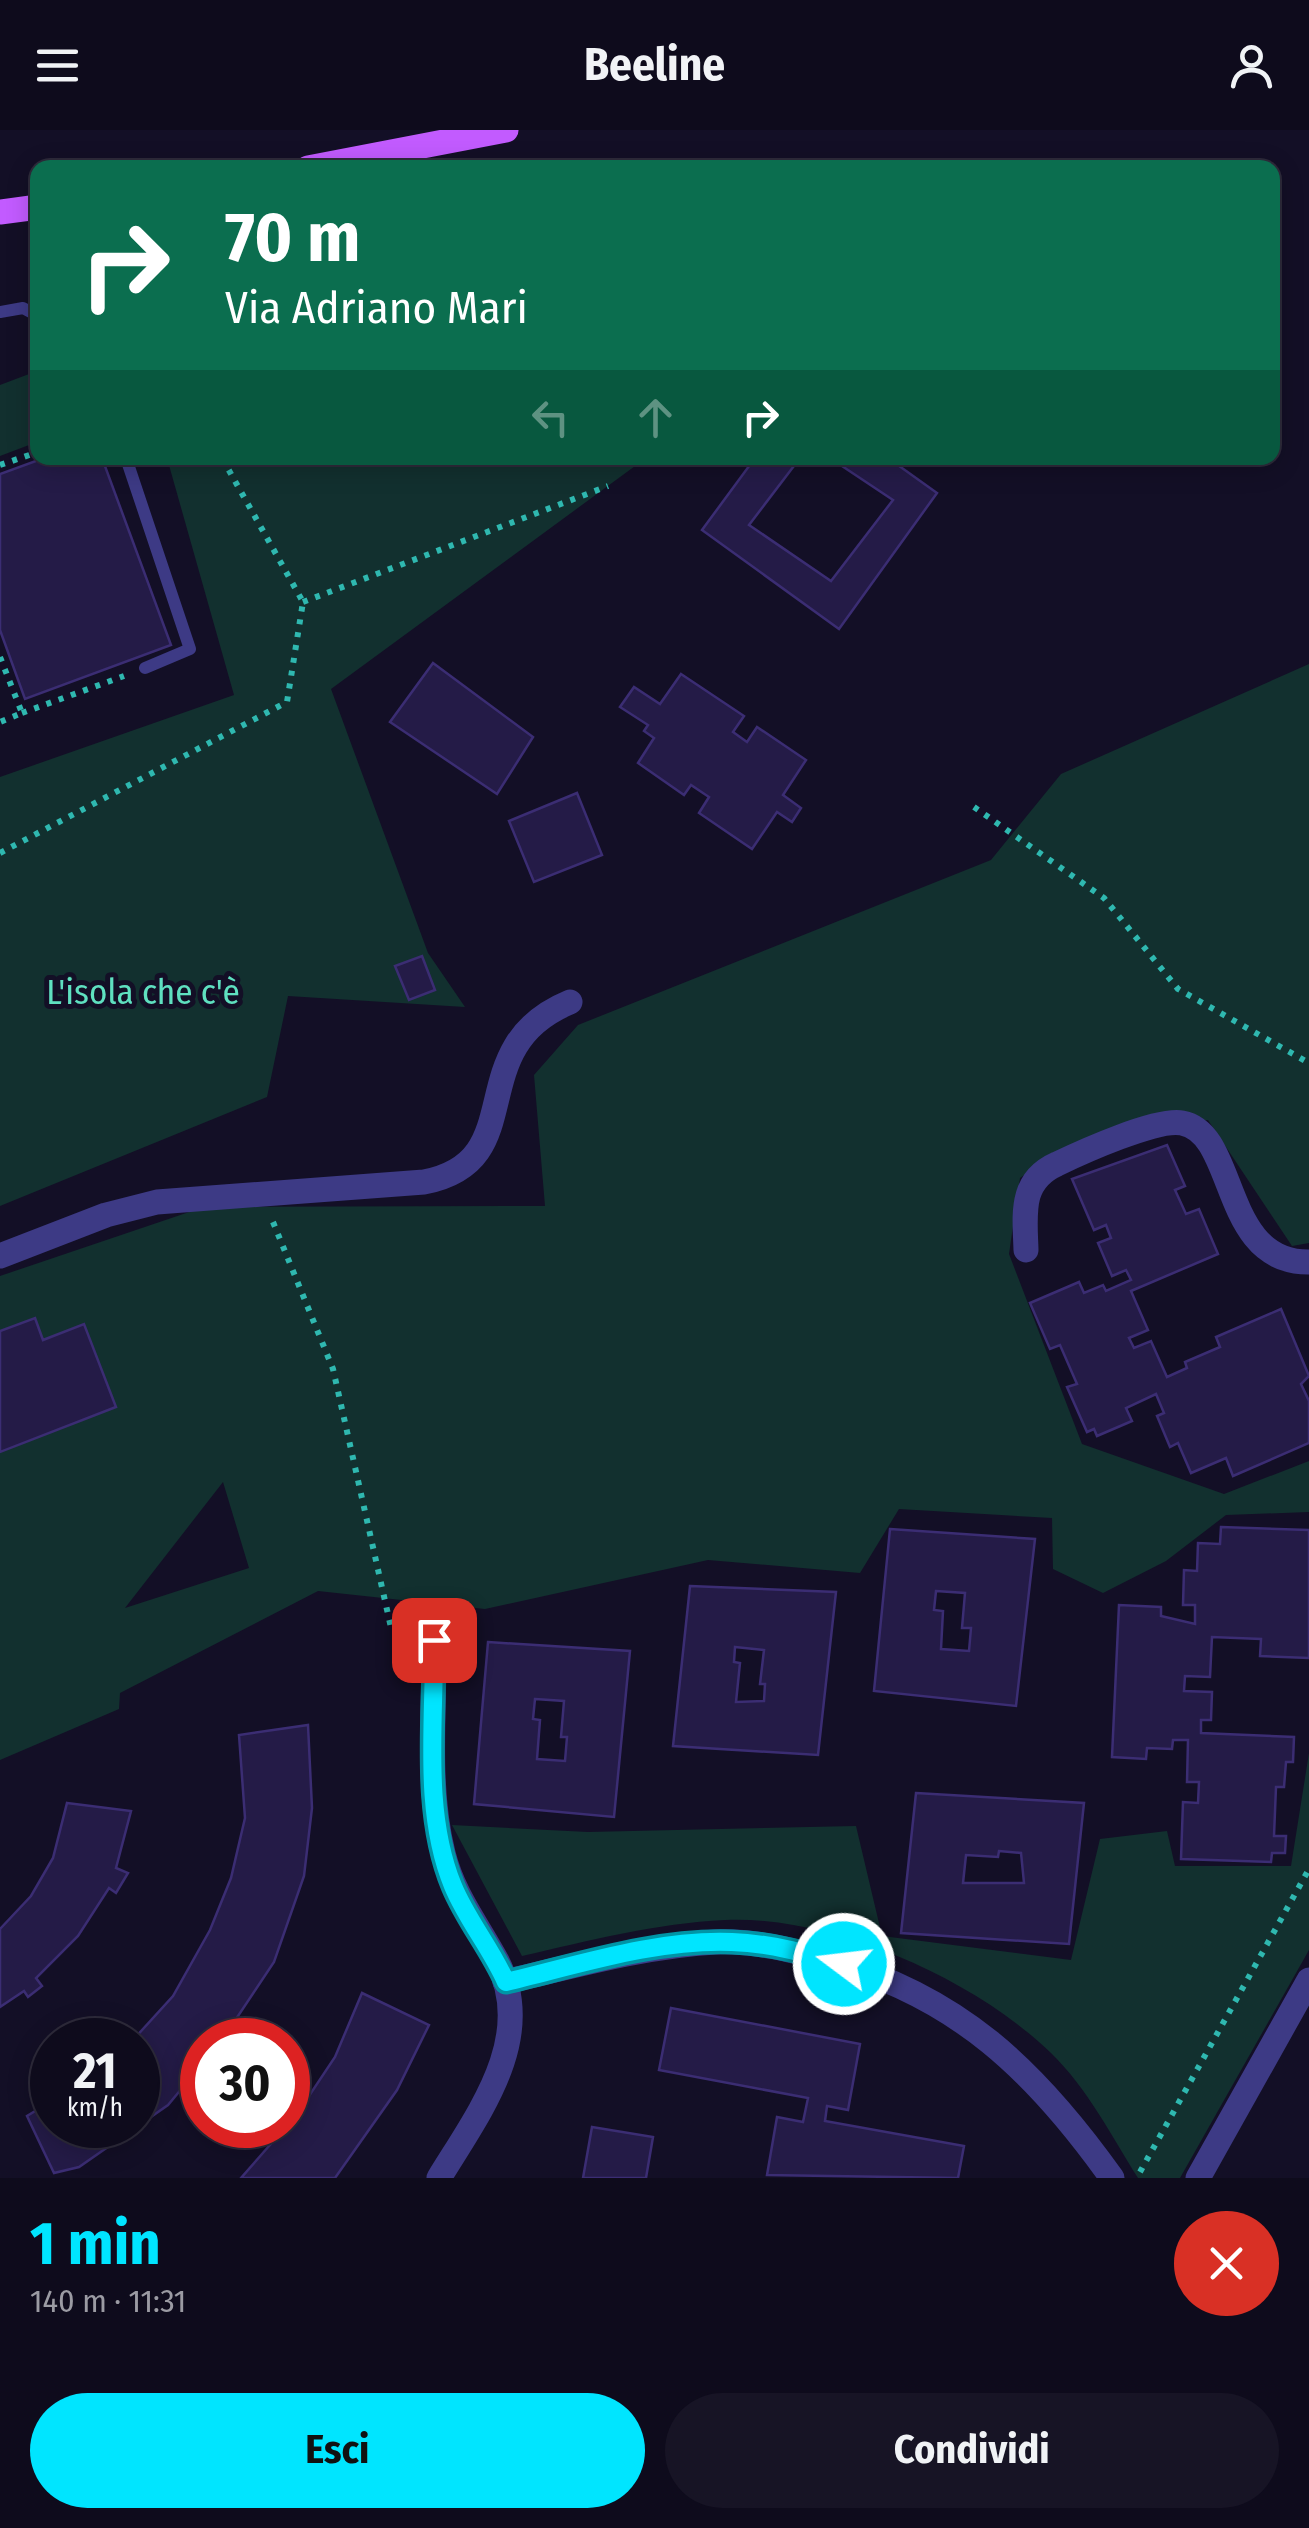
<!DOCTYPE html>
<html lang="it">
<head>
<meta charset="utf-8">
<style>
	:root { --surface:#0e0b1c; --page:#171425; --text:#f1f3f6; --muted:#9b9ba3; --line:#2e2b3b; --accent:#00e5ff }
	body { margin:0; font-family:"Fira Sans Condensed",sans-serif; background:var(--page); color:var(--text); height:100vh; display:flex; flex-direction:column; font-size:38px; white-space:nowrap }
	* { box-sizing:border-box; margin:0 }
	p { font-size:32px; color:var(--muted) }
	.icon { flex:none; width:55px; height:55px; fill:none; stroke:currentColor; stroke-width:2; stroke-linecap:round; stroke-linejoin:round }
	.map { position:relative; height:2048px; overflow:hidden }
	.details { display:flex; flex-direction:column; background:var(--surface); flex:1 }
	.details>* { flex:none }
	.banner { position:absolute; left:30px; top:30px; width:1250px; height:305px; border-radius:20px; box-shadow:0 5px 25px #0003,0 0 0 2px var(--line); background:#0b6e4f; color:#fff; overflow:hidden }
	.speed { position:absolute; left:30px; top:1888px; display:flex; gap:20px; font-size:50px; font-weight:700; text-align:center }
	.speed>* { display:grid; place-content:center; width:130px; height:130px; border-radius:50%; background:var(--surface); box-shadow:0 5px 25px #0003,0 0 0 2px var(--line); line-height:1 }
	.speed small { font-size:25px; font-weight:400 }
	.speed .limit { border:15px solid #d22; background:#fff; color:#111 }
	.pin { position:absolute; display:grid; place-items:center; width:85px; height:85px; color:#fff; margin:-42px; border-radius:20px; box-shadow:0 5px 15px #0006 }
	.me { position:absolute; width:110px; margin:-55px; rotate:285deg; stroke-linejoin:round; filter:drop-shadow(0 0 8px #0008) }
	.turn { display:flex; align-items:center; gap:35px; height:210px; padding:0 30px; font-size:45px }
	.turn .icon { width:130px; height:130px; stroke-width:2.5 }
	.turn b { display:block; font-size:70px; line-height:85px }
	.lanes { display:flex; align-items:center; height:95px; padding:0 30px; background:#0003; justify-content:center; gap:50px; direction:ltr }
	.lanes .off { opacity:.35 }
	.round { display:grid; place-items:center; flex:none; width:105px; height:105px; border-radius:52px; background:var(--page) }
	.summary { display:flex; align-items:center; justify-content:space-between; height:170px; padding:0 30px }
	h1 { font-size:60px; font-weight:700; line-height:75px; color:var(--accent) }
	.cta { display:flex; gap:20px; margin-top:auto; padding:20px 30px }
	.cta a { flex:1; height:115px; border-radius:60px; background:var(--accent); color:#111; font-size:40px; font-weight:700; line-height:115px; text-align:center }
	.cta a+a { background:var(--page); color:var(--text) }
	header { display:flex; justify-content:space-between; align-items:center; height:130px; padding:0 30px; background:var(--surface); font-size:45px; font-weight:700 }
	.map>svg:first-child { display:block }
	.green { fill:#12302f; fill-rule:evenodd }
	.building { fill:#241b47; stroke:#3b2d73; stroke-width:2.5; fill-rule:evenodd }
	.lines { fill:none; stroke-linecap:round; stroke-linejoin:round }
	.path { stroke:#2fb8b0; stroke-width:6; stroke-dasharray:5 8; stroke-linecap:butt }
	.service { stroke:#3d3a85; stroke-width:12 }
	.minor { stroke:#3d3a85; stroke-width:25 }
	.primary { stroke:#c25bff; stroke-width:25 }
	.route-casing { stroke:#0095a6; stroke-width:25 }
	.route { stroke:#00e5ff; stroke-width:18 }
	.labels { text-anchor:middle; stroke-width:10; stroke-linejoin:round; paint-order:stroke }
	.park-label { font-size:35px; fill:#5fe0c0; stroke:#130f26 }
</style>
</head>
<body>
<header><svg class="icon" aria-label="menu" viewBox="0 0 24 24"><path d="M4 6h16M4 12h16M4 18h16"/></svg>Beeline<svg class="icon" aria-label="person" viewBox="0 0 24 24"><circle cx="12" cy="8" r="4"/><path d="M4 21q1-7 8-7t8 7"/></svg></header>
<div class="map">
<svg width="1309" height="2048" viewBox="0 0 1309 2048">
	<rect width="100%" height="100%" fill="#130f26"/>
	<g class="green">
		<path d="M37,241V312L0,326V255Z"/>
		<path d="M167,328H646L331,559L428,823L465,877L288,866L267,967L0,1076V647L234,565Z"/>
		<path d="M1309,534V1113L1292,1116L1208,990L1063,1019L1020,1048L1009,1124L1082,1314L1224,1364L1309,1331V1382L1226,1385L1166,1431L1103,1463L1053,1439L1052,1388L899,1379L860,1443L708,1430L485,1479L318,1461L120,1563L119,1579L0,1630V1146L204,1077L545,1076L534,945L578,895L991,730L1061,644ZM223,1352L249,1438L125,1478Z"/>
		<path d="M1309,1623V1820L1180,2048H1138C1111,2005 1087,1958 1051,1923C975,1849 831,1785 725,1790C657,1793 588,1811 522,1826L452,1695L588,1702L856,1696L882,1806L1071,1830L1100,1709L1167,1701L1175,1736H1291Z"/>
	</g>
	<g class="building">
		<path d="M44,328H102L171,515L25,569L0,500V344Z"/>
		<path d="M755,328H800L749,395L831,451L893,370L830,328H888L937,363L839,499L702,400Z"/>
		<path d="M433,533L533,607L497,664L390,592Z"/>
		<path d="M681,544L744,586L733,602L747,612L757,597L806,630L783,665L801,678L792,692L777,682L752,719L699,683L709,667L691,655L684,665L638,633L654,608L644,601L648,595L620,577L634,557L660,574Z"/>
		<path d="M577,663L602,725L534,752L509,691Z"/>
		<path d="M422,826L435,860L409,870L395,836Z"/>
		<path d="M1167,1015L1185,1056L1175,1060L1186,1084L1199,1079L1218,1124L1131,1161L1148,1200L1129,1208L1134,1218L1151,1211L1167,1247L1187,1238L1185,1232L1220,1217L1216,1207L1281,1179L1309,1246L1301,1254L1309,1271V1313L1233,1346L1226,1328L1191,1343L1178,1313L1170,1317L1157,1286L1164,1283L1156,1264L1126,1278L1132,1291L1097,1306L1094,1299L1087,1302L1067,1257L1077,1254L1060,1215L1050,1219L1030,1173L1079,1152L1084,1163L1103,1155L1106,1161L1131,1150L1126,1140L1112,1146L1098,1113L1111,1108L1106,1095L1094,1100L1072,1049Z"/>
		<path d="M35,1188L43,1210L84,1194L116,1277L0,1322V1201Z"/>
		<path d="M1221,1397L1309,1400V1528L1260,1526L1261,1509L1212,1507L1210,1547L1185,1546L1184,1561L1212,1562L1211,1590H1201V1603L1294,1607L1293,1632H1286L1284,1657H1276L1274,1706H1286L1285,1723H1272L1271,1732L1181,1729L1183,1672L1198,1673L1199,1652H1187L1188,1610H1173L1172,1619L1147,1618L1146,1629L1112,1627L1119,1475L1161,1477V1486L1195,1494V1475H1183L1184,1440L1197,1441L1198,1413L1220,1414Z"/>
		<path d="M890,1399L1035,1409L1016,1576L874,1561ZM936,1461L965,1463L962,1498H971L969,1521L941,1519L943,1481L934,1480Z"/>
		<path d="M690,1456L836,1462L818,1625L673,1616ZM735,1517L764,1520L760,1554H765L764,1571L736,1572L740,1533L734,1532Z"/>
		<path d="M488,1512L630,1521L614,1687L474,1674ZM535,1569L564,1571L561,1607H567L565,1631L537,1629L540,1590L533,1589Z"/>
		<path d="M308,1595L312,1678L304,1746L274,1832L222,1910H202V1934L168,1975L79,2037L54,2043L27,1986L52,1971V1995H138V1910H133L173,1866L210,1800L231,1748L245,1688L239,1605Z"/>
		<path d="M916,1663L1084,1673L1069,1814L901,1803ZM999,1721L1021,1723L1024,1753H963L966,1725L998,1727Z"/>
		<path d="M67,1673L131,1681L116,1738L128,1743L116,1763L109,1758L78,1806L36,1848L42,1856L28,1867L24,1861L0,1877V1799L31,1766L53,1728Z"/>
		<path d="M362,1863L429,1895L397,1960L335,2048H241L297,1984L335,1927Z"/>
		<path d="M671,1878L860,1914L848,1980L827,1976L825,1991L964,2016L958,2048L767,2045L777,1987L803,1992L808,1968L659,1940Z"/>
		<path d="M592,1997L653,2007L646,2048H583Z"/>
	</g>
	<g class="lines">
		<g class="path">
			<path d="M0,335L38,322"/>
			<path d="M303,472L608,356"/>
			<path d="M0,527L22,583L0,592"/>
			<path d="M22,583L124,546"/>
			<path d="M974,677L1104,768L1178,859L1309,933"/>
			<path d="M0,723L287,572L303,472L222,328"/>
			<path d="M273,1092L333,1239L392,1502L411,1505"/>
			<path d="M1140,2042L1309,1739"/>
		</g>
		<g class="service">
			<path d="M0,182L23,178L38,186"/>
			<path d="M126,328L190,519L145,538"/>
		</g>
		<g class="minor">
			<path d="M1026,1120C1025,1085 1019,1051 1057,1034C1082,1022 1157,988 1182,993C1238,1003 1220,1133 1309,1132"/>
			<path d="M0,1126L106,1085L157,1072L424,1052C534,1031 458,918 570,872"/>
			<path d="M434,1510C435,1579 426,1655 443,1723C453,1764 477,1794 497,1831C537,1908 478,1984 439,2048"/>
			<path d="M505,1852C574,1836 645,1816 715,1812C753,1810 792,1820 828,1830C958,1866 1035,1940 1112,2048"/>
			<path d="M1198,2048L1309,1850"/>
		</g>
		<g class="primary">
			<path d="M308,38L506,0"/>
			<path d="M0,82L38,77"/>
		</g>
	</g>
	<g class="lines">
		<g class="route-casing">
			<path id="route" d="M434,1510C435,1589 422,1681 453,1756C467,1790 491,1818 506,1852C578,1835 656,1809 732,1812C770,1813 808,1824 844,1834"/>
		</g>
		<use href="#route" class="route"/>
	</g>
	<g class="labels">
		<g class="park-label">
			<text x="143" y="874">L'isola che c'è</text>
		</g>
	</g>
</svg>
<div class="speed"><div>21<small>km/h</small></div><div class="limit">30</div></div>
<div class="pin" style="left:434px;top:1510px;background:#d93025"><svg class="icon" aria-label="arrive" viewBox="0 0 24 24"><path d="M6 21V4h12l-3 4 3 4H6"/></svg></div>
<svg class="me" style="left:844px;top:1834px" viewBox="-20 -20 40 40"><circle r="17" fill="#00e5ff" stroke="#fff" stroke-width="3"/><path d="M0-11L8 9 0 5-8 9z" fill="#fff"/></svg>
<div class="banner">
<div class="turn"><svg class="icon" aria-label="right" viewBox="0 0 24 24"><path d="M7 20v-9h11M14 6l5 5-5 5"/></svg><div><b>70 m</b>Via Adriano Mari</div></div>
<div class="lanes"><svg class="icon off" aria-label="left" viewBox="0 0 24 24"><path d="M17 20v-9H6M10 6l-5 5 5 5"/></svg><svg class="icon off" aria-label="ahead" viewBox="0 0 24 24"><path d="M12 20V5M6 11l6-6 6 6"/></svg><svg class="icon" aria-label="right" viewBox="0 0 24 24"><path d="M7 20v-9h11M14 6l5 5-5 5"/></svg></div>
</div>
</div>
<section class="details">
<div class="summary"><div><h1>1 min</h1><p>140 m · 11:31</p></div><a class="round" style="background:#d93025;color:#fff"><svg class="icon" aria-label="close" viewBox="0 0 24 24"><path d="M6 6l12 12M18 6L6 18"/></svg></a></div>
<div class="cta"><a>Esci</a><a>Condividi</a></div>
</section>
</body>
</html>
